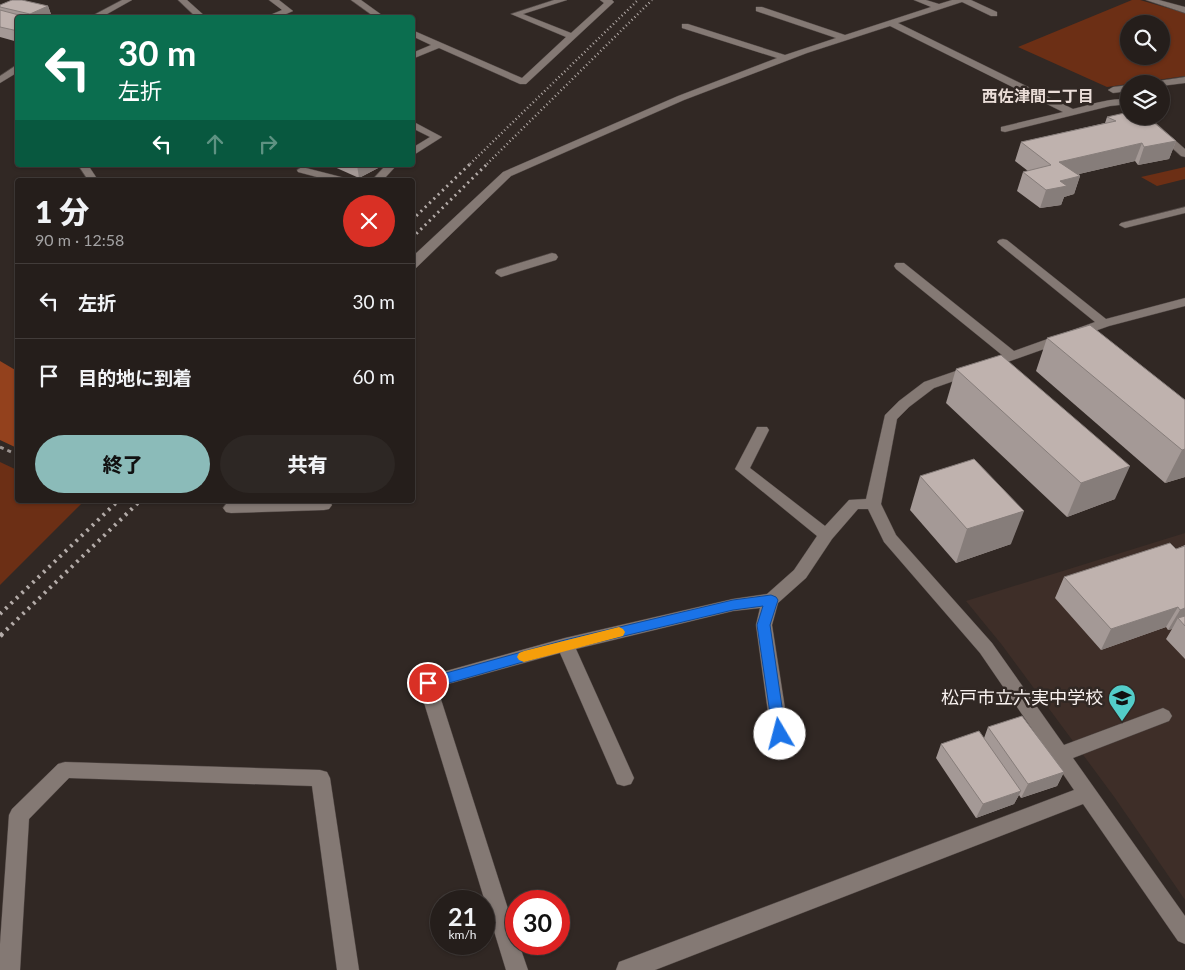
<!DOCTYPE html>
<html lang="ja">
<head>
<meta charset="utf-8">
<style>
	:root { --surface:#251e1b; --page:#2d2724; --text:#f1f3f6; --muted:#a3a2a3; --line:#423c3a; --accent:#8bbbb9 }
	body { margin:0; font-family:Lato,"Noto Sans JP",sans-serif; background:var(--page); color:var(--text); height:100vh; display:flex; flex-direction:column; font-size:19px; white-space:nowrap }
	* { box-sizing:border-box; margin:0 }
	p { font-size:16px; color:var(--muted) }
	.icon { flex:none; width:28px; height:28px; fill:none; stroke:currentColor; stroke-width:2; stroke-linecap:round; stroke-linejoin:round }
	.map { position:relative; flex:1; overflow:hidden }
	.side { position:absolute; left:15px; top:178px; width:400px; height:325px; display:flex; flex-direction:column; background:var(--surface); border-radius:5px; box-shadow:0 1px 4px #0004,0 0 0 1px var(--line) }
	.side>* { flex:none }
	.top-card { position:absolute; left:15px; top:15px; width:400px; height:152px; border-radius:5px; box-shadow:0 1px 4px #0004,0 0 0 1px var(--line); background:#0b6e4f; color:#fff; overflow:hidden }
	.fabs { position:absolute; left:1120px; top:15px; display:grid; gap:10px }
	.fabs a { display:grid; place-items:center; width:50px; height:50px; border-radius:50%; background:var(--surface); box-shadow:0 1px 4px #0004,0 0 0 1px var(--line); font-size:25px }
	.speed { position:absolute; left:430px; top:890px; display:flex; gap:10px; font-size:25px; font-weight:700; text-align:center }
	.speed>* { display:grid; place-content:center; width:65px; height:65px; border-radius:50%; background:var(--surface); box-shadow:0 1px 4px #0004,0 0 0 1px var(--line); line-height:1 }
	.speed small { font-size:12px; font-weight:400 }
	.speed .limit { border:8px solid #d22; background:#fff; color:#111 }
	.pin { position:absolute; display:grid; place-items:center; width:42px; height:42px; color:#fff; margin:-21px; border:2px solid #fff; border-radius:50%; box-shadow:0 1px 5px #0007 }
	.me { position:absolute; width:55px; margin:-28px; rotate:352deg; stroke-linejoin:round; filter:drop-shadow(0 0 4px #0008) }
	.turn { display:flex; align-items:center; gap:18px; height:105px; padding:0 20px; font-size:22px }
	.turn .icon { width:65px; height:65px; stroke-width:2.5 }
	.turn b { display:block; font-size:35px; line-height:42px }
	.lanes { display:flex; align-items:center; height:48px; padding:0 20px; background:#0003; justify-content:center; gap:25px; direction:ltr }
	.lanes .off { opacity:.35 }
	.round { display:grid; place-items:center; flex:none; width:52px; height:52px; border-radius:26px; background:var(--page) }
	.summary { display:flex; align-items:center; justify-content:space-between; height:85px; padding:0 20px }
	h1 { font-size:30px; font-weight:800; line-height:38px }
	.cta { display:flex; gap:10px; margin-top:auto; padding:10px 20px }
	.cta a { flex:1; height:58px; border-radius:30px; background:var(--accent); color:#111; font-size:20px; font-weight:800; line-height:58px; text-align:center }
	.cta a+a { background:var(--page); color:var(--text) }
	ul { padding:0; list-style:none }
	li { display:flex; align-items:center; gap:15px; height:75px; padding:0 20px; border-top:1px solid var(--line) }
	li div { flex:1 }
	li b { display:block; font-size:19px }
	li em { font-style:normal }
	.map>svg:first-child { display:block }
	.built { fill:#3e2e28 }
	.green { fill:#6c2f15; fill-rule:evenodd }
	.forest { fill:#93411d }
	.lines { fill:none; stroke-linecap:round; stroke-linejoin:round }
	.minor-casing { stroke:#4f4643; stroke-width:1 }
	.path { stroke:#9b9390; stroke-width:3; stroke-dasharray:4 4; stroke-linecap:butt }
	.minor { fill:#847974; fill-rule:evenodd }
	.rail-far3 { stroke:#b4aca9; stroke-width:2.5; stroke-dasharray:1 3; stroke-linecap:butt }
	.rail-far2 { stroke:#b4aca9; stroke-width:3; stroke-dasharray:2 4; stroke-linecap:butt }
	.rail-far1 { stroke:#b4aca9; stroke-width:4; stroke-dasharray:2.5 5; stroke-linecap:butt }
	.rail { stroke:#b4aca9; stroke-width:5; stroke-dasharray:3 6; stroke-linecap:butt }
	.wall { fill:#a49996 }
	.shaded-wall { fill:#867d7a }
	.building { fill:#bfb2ae; stroke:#867d7a }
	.route { fill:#1a73e8; stroke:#114b97 }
	.slow { fill:#f59e0b }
	.labels { text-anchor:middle; stroke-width:5; stroke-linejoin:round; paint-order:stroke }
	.far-neighbourhood-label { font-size:16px; font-weight:bold; fill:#eaddd8; stroke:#312824 }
	.poi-label { font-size:18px; fill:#f8f1ef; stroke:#312824; text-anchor:end }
</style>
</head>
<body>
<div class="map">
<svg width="1185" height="970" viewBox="0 0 1185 970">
	<rect width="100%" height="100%" fill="#312824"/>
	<path class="built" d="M1185,533V900L1115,798L1002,645L966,601Z"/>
	<g class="green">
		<path d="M1132,0H1140L1185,13V76L1107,87L1018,47ZM1129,24H1161V56H1129Z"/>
		<path d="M1185,167V179L1157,186L1141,177Z"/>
		<path d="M0,462L17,470L18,500H85L0,585Z"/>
	</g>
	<path class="forest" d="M0,361L17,371V448L0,440Z"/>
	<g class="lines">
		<g class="minor-casing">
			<g id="minor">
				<path d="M122,0H132L100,18H88Z"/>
				<path d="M178,0H187L207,18H197Z"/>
				<path d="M269,0H279L293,11L277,18H263L282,10Z"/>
				<path d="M351,0H361L386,18H376Z"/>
				<path d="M554,0H567L523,14L571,33L604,3L600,0H612L614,2L526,84H520L439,48L412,59V53L431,45L412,36V30L522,78L566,37L511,14Z"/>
				<path d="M914,0H926L939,4L952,0H971L997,12V16H991L962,2L898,23L1073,109C1091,105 1111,97 1129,100V104L1110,106L1005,132L1001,131V127L1063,112L890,26L807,53L684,100L511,176L416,268H412V257L503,172L678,96L777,58L682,28V24H688L785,55L836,38L756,11V7H762L845,35L931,7Z"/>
				<path d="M1146,0H1159L1185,7V13Z"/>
				<path d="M18,64V72L0,83V76Z"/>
				<path d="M1185,77V83L1161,86V84H1153L1158,81Z"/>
				<path d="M1129,85V91L1113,93L1108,90L1113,87Z"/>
				<path d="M1137,116H1148L1185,149V157L1181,156Z"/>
				<path d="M412,121L442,137L412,156V148L430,137L412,128Z"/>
				<path d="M78,165H88L98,180H88Z"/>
				<path d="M386,165H397L383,180H372Z"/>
				<path d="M302,167L345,178L346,180H328L298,172L297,170Z"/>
				<path d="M1185,207V213L1125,228L1119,225L1121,223Z"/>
				<path d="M1003,239L1007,240L1106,319L1185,298V306L1109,326L934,388L909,407L897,419L881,504L896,535L992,643L1064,745L1163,708L1169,711L1172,716L1169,721L1073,758L1185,916V944L1178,941L1083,804L655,970H616L619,962L627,959L1074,790L980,653L884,542L868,509H858L832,539L806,578L778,603L772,625L789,734L787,740L780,742L773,740L771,734L756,625L760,608L733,611L576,649L634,778L631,784L624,786L617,784L560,653L437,687L516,934V944H519L528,970H506L418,683L421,678L565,638L733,599L767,594L794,570L817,536L735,469L757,427H767L769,430L750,468L825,526L849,500L866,499L885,415L899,401L924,382L1002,355L896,269L894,266L896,263H904L1014,351L1095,322L999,244L997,242L999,240Z"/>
				<path d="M552,253L556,254L558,257L556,260L501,277L495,273L497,270Z"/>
				<path d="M229,500H245L243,502L325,500L329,501L332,505L329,509L324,510L231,513L226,512L223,508Z"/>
				<path d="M65,762L320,770L327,772L330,778L359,970H337L312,786L69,778L29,819L20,970H0V944L9,815L12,809L58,764Z"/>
			</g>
		</g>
		<path class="path" d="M0,447L18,455"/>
		<use href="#minor" class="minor"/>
		<g class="rail-far3">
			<path d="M470,164L638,0"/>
			<path d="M487,164L652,0"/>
		</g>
		<g class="rail-far2">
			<path d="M412,220L471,163"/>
			<path d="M412,238L488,163"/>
		</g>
		<g class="rail-far1">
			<path d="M0,614L119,500"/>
			<path d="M1,635L141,500"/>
		</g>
		<path class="rail" d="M0,636L2,634"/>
	</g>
	<g class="wall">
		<path d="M0,5L48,6L52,17L18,18V42L0,37Z"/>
		<path d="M1107,117L1176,141L1169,159L1138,165L1135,161L1079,174L1080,176L1074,194L1064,197L1061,205L1040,208L1017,191L1023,172L1028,171L1015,161L1021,142L1105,123Z"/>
		<path d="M330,165H380V167L359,178Z"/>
		<path d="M1047,338L1185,400V477L1165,483L1036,371Z"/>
		<path d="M956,369L1115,499L1067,517L946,403Z"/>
		<path d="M920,476L1011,544L956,563L910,510Z"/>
		<path d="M1185,545V659L1166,639L1172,629L1168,630L1166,627L1101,650L1055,598L1064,577L1176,549Z"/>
		<path d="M988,727L1064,772L1057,786L1021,798L1019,795L1014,804L976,818L936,758L941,744L984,738Z"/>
	</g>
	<g class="shaded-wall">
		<path d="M48,6L52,17L31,18L30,14Z"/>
		<path d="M1176,141L1169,159L1138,165L1144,147Z"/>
		<path d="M1142,143L1135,161L1053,180L1059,162Z"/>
		<path d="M357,165H380V167L359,178Z"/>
		<path d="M1080,176L1074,194L1064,197L1061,205L1040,208L1046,190L1060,181Z"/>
		<path d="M1185,449V477L1165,483L1182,450Z"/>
		<path d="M1130,466L1115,499L1067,517L1081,483Z"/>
		<path d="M1024,511L1011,544L956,563L967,529Z"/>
		<path d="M1178,607L1166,627L1101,650L1111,629Z"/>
		<path d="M1185,608V624L1178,618L1172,629L1168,630L1180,610Z"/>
		<path d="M1064,772L1057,786L1021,798L1028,784Z"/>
		<path d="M1021,791L1014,804L976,818L983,804Z"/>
	</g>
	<g class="building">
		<path d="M12,0H22L48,6L30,14L0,7V5Z"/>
		<path d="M0,10L30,18H18V31L0,27Z"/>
		<path d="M1129,112V116H1146L1176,141L1144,147L1142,143L1059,162L1080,176L1060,181L1067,186L1046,190L1023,172L1051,165L1021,142L1116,121L1107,117Z"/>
		<path d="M1090,325L1185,400V449L1182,450L1047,338Z"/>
		<path d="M1001,355L1130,466L1081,483L956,369Z"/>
		<path d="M974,459L1024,511L967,529L920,476Z"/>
		<path d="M1170,543L1176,549L1185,546V608L1180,610L1178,607L1111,629L1064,577Z"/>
		<path d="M1185,616V626L1178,618Z"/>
		<path d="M1022,716L1064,772L1028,784L988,727Z"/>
		<path d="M979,731L1021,791L983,804L941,744Z"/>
	</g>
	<path class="route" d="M771,595L776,597L778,600L770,625L786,734L784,738L780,740L775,738L773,734L757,625L763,606L733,610L565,650L428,689L423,687L421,683L423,679L428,678L565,640L733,600Z"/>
	<path class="slow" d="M619,627L623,629L625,632L623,636L524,662L519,660L517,657L519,653L524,651Z"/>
	<defs>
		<g id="school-pin" transform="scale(1.4375)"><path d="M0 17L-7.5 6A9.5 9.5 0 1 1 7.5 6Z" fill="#53cdc9" stroke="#312824"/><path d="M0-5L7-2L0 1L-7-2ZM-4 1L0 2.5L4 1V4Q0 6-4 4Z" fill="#111"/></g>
	</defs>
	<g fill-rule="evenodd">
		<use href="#school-pin" x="1122" y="698"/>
	</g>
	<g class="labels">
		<g class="far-neighbourhood-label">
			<text x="1038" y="102">西佐津間二丁目</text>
		</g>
		<g class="poi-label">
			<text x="1103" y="704">松戸市立六実中学校</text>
		</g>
	</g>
</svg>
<div class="fabs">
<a><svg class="icon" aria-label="search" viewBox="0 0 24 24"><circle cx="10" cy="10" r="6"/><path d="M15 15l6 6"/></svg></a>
<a><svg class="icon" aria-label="layers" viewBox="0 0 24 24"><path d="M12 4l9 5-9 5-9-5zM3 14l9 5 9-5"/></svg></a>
</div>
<div class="speed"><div>21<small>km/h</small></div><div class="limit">30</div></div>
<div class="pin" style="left:428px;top:683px;background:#d93025"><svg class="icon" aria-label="arrive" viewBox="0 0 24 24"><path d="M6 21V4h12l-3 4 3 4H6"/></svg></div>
<svg class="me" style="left:780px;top:734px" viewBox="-20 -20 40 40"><circle r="19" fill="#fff"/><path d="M0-13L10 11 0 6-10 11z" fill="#1a73e8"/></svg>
<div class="top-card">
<div class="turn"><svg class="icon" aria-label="left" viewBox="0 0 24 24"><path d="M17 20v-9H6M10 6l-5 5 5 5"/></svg><div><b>30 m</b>左折</div></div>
<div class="lanes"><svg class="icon" aria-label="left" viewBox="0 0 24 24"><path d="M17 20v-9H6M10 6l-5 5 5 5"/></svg><svg class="icon off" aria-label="ahead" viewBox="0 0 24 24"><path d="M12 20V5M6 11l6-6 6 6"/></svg><svg class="icon off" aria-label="right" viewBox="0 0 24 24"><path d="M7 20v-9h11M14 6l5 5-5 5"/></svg></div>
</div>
<section class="side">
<div class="summary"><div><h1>1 分</h1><p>90 m · 12:58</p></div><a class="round" style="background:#d93025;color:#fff"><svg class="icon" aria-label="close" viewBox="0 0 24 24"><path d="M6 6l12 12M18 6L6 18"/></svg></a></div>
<ul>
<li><svg class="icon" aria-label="left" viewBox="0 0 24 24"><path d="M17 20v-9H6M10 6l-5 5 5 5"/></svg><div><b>左折</b></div><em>30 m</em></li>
<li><svg class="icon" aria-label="arrive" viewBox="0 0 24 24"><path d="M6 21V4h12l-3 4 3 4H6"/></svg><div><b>目的地に到着</b></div><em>60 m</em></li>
</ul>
<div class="cta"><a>終了</a><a>共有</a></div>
</section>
</div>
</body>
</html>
